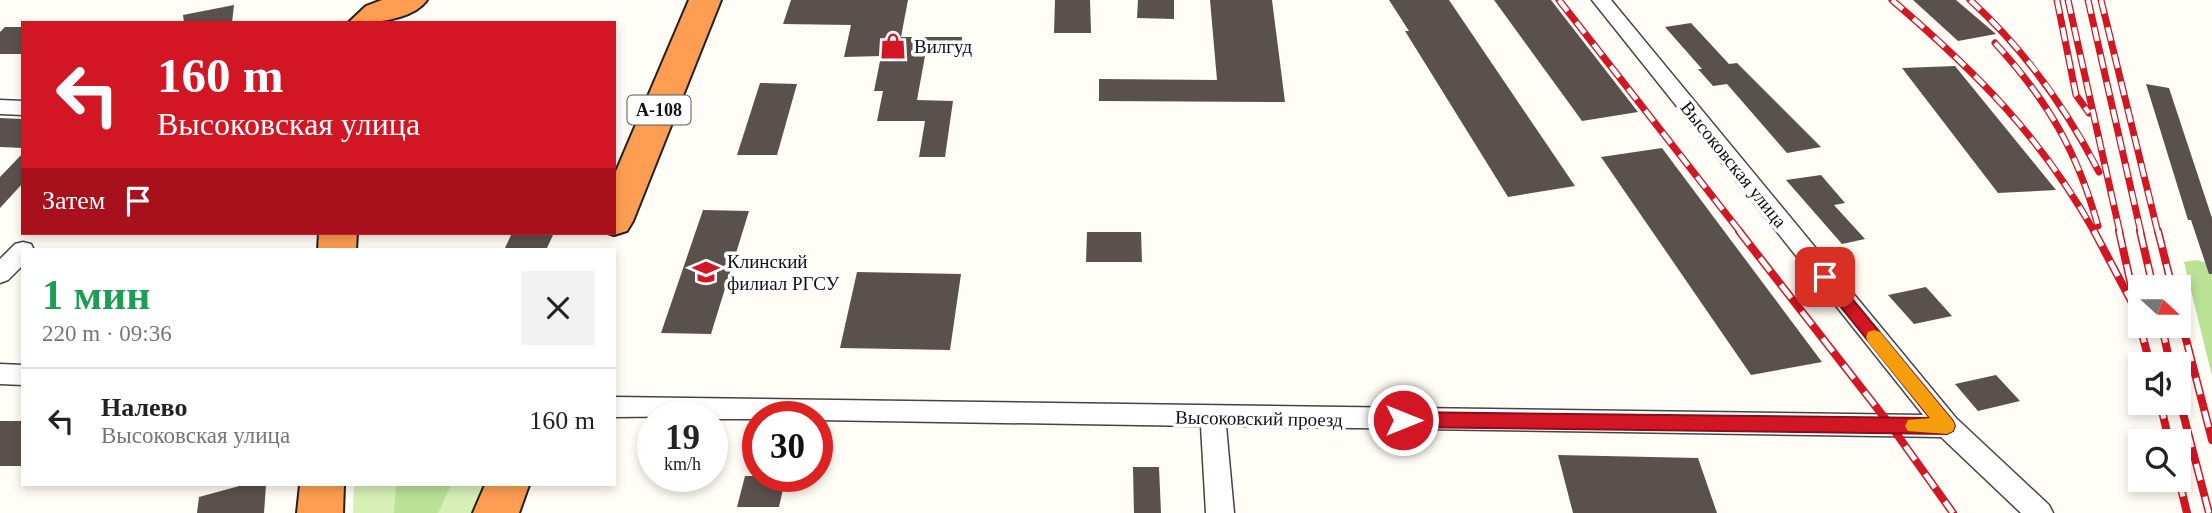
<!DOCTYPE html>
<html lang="ru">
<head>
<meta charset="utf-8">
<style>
	:root { --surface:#fff; --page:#f2f2f2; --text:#222; --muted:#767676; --line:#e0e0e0 }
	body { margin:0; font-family:"Times New Roman",serif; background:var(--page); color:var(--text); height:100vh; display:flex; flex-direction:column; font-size:26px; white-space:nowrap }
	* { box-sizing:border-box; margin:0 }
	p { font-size:23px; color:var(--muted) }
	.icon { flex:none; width:38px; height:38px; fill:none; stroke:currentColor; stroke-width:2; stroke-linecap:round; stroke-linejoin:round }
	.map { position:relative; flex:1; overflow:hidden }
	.drawer { position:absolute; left:21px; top:248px; width:595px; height:238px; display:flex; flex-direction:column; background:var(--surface); border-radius:0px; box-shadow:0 4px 10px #0003 }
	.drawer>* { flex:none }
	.banner { position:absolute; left:21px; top:21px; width:595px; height:214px; border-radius:0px; box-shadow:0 4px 10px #0003; background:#d31623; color:#fff; overflow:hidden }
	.needle { width:46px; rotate:111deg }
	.tools { position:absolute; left:2128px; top:275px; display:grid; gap:14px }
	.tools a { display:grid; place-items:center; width:63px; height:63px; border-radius:0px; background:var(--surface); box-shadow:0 4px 10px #0003; font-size:35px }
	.speed { position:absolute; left:637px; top:401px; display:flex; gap:14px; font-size:35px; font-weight:700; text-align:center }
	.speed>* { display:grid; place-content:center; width:91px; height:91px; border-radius:50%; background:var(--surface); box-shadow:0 4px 10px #0003; line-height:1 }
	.speed small { font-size:18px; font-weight:400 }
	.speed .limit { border:10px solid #d22; background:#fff; color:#111 }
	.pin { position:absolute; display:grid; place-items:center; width:60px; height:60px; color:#fff; margin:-30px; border-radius:14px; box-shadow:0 4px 10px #0006 }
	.me { position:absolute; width:77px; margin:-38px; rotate:90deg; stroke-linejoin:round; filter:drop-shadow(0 0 5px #0008) }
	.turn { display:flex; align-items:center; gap:24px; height:147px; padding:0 21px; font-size:32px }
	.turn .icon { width:91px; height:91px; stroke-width:2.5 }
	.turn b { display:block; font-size:49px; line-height:60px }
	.then { display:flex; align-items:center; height:66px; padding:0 21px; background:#0003; gap:14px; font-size:26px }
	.round { display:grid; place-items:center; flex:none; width:74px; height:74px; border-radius:0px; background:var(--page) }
	.headline { display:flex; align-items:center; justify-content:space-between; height:119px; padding:0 21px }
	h1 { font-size:42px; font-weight:600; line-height:52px; color:#1e9e55 }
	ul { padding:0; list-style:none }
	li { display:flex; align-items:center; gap:21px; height:105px; padding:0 21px; border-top:2px solid var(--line) }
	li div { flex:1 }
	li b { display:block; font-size:26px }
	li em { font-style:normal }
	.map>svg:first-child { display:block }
	.green { fill:#d6f0b8 }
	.forest { fill:#b9e295 }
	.building { fill:#5b514c }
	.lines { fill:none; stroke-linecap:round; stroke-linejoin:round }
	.street-casing { stroke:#444; stroke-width:3 }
	.highway-casing { stroke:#222; stroke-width:4 }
	.street { fill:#fff; fill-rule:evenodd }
	.highway { fill:#ff9e53; fill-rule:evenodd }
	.rail-far1-casing { stroke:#d31623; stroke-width:7 }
	.rail-casing { stroke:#d31623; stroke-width:8 }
	.rail-far1 { stroke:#fff; stroke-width:4.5; stroke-dasharray:14; stroke-linecap:butt }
	.rail { stroke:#fff; stroke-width:5; stroke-dasharray:17; stroke-linecap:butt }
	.route { fill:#d31623; stroke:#890e17; stroke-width:2 }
	.slow { fill:#f59e0b }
	.labels { text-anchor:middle; stroke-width:7; stroke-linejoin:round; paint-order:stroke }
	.shield { fill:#fff; stroke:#585858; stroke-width:2 }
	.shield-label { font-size:18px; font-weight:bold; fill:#111 }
	.poi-label { font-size:19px; fill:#111; stroke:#fff; text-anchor:start }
	.street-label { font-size:19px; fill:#111; stroke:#fff }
</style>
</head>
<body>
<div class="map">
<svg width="2212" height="513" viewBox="0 0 2212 513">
	<rect width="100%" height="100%" fill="#fffdf5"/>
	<path class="green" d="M354,485H484L472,513H353Z"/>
	<g class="forest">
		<path d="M2196,260L2212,264V376L2184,262Z"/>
		<path d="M396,485H451L438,513H394Z"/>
	</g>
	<g class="building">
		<path d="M791,0H908L901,37H962L961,55L925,56L917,100L953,101L945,157H919L925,121H877L883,91H874L881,56L844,57L851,25L783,24Z"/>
		<path d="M1055,0H1090L1091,33H1054Z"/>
		<path d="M1138,0H1174V19L1137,18Z"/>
		<path d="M1210,0H1272L1285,102L1099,101V79L1217,80Z"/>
		<path d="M1389,0H1449L1575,186L1508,197L1405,31H1409Z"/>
		<path d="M1494,0H1551L1638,112L1582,121Z"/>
		<path d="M1913,0H1956L1996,34L1958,41Z"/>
		<path d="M234,5L232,23H184L183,15Z"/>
		<path d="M1691,23L1729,64L1737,63L1821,147L1787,153L1727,84L1713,86L1698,69H1702L1665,27Z"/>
		<path d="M5,27H23V54H0V32Z"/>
		<path d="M1955,66L2056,190L1998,193L1902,68Z"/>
		<path d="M760,83L797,84L777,155H737Z"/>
		<path d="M2146,84L2169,88L2212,218V274H2209L2191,220H2188Z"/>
		<path d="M0,118L23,119V148L0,147Z"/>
		<path d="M1662,148L1822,362L1751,375L1601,157Z"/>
		<path d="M23,153V183L0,208V177Z"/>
		<path d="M1821,175L1845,203L1834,205L1865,239L1842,244L1786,180Z"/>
		<path d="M703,210L749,211L711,334L661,333Z"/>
		<path d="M1087,232H1141L1142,262H1086Z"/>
		<path d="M512,233H554L546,250H504Z"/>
		<path d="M857,272L961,274L950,350L840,348Z"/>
		<path d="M1926,287L1952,316L1914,324L1888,295Z"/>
		<path d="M1996,375L2020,401L1978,411L1955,384Z"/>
		<rect x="0" y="421" width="23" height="45"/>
		<path d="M1558,455L1698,458L1717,513H1573Z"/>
		<path d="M1133,467H1159L1161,513H1134Z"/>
		<path d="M745,476H786L779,507H737Z"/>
		<path d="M243,485H266L264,513H197L199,497Z"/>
	</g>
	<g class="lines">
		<g class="street-casing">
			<g id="street">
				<path d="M1592,0H1611L1956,418L2049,505L2053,513H2021L1941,437L1226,426L1234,513H1206L1201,426L817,420V416H758V419H712V416L614,417V397L1923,415Z"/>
				<path d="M0,100L23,101V115L0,114Z"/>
				<path d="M23,242L31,244L34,250H23V265L8,280L0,283V259L15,244Z"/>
				<path d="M0,364L23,365V385L0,384Z"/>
			</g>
		</g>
		<g class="highway-casing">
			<g id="highway">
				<path d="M382,0H427C412,21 371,23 348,23L366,6Z"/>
				<path d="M689,0H721L633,221L627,231L614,235L608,233H614V176Z"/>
				<path d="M319,233H357L356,250H318Z"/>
				<path d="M300,485H344L343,513H297Z"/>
				<path d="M485,485H529L519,513H473Z"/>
			</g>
		</g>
		<use href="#street" class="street"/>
		<use href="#highway" class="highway"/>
		<g class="rail-far1-casing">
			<g id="rail-far1">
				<path d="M1559,0L1741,233"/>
				<path d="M1892,0C1977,73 2039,134 2095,233"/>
				<path d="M1970,0C2025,50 2065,106 2099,172"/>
				<path d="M2057,0L2076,95L2089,113"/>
				<path d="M2068,0L2120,233"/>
				<path d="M2088,0L2141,233"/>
				<path d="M2101,0L2158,233"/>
				<path d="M1995,43C2048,101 2077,151 2098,226"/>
			</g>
		</g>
		<g class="rail-casing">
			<g id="rail">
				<path d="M1739,231L1891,426L1953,513"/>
				<path d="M2094,231L2138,314"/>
				<path d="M2119,231L2140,325"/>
				<path d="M2140,231L2153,287"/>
				<path d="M2158,231L2172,287"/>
				<path d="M2179,312L2212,440"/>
				<path d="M2140,326L2150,364"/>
				<path d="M2162,326L2170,364"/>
				<path d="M2179,398L2209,513"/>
				<path d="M2160,402L2169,441"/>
				<path d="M2179,480L2187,513"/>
			</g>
		</g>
		<use href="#rail-far1" class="rail-far1"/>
		<use href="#rail" class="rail"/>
	</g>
	<path class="route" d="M1825,271L1831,273L1953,421L1955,426L1953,431L1947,434L1403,427L1397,425L1394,420L1397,414L1403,412L1930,418L1820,281L1817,277L1820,273Z"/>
	<path class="slow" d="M1874,330L1880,332L1953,421L1955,426L1953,431L1947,434L1908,431L1905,426L1908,420L1930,418L1868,342L1866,337L1868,332Z"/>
	<defs>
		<g id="shop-bare" transform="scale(2.1)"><path d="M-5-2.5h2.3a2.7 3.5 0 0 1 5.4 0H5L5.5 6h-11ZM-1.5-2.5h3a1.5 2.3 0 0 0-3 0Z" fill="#d31623" stroke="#fff" stroke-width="2.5" paint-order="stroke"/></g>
		<g id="university-bare" transform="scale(2.1)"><path d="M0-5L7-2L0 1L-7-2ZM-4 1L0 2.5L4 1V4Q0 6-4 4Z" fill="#d31623" stroke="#fff" stroke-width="2.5" paint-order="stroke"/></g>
	</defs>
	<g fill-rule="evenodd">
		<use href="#shop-bare" x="893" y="46"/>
		<use href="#university-bare" x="706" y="272"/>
	</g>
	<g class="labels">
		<rect class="shield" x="627.5" y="95.5" width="63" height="29" rx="5"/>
		<g class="shield-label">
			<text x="659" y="116">А-108</text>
		</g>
		<g class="poi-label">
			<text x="914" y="53">Вилгуд</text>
			<text x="727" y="268">Клинский<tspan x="727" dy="22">филиал РГСУ</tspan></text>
		</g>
		<g class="street-label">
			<text transform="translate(1734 164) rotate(51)" y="7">Высоковская улица</text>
			<text transform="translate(1259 418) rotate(1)" y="7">Высоковский проезд</text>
		</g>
	</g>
</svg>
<div class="tools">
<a><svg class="needle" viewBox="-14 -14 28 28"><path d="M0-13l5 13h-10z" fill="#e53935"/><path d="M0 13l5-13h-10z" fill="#767676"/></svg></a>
<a><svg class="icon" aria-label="sound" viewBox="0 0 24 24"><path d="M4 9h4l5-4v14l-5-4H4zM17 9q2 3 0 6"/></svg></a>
<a><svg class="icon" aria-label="search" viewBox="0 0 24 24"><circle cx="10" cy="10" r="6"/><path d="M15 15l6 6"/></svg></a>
</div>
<div class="speed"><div>19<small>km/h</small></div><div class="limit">30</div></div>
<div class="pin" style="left:1825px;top:277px;background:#d93025"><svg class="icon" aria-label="arrive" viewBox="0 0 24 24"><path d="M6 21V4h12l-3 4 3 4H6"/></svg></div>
<svg class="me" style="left:1403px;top:420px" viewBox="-20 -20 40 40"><circle r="17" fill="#d31623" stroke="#fff" stroke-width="3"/><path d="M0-11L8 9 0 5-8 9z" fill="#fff"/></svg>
<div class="banner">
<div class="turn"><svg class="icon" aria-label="left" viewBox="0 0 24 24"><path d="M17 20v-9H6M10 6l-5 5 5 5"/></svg><div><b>160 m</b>Высоковская улица</div></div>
<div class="then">Затем<svg class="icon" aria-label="arrive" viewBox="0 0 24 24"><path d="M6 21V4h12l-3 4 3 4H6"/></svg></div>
</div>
<section class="drawer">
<div class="headline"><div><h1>1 мин</h1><p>220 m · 09:36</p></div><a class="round"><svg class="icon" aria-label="close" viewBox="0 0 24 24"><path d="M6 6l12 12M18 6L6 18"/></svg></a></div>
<ul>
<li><svg class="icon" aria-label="left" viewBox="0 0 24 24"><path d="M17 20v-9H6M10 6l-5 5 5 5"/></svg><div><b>Налево</b><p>Высоковская улица</p></div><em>160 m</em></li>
</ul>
</section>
</div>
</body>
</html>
